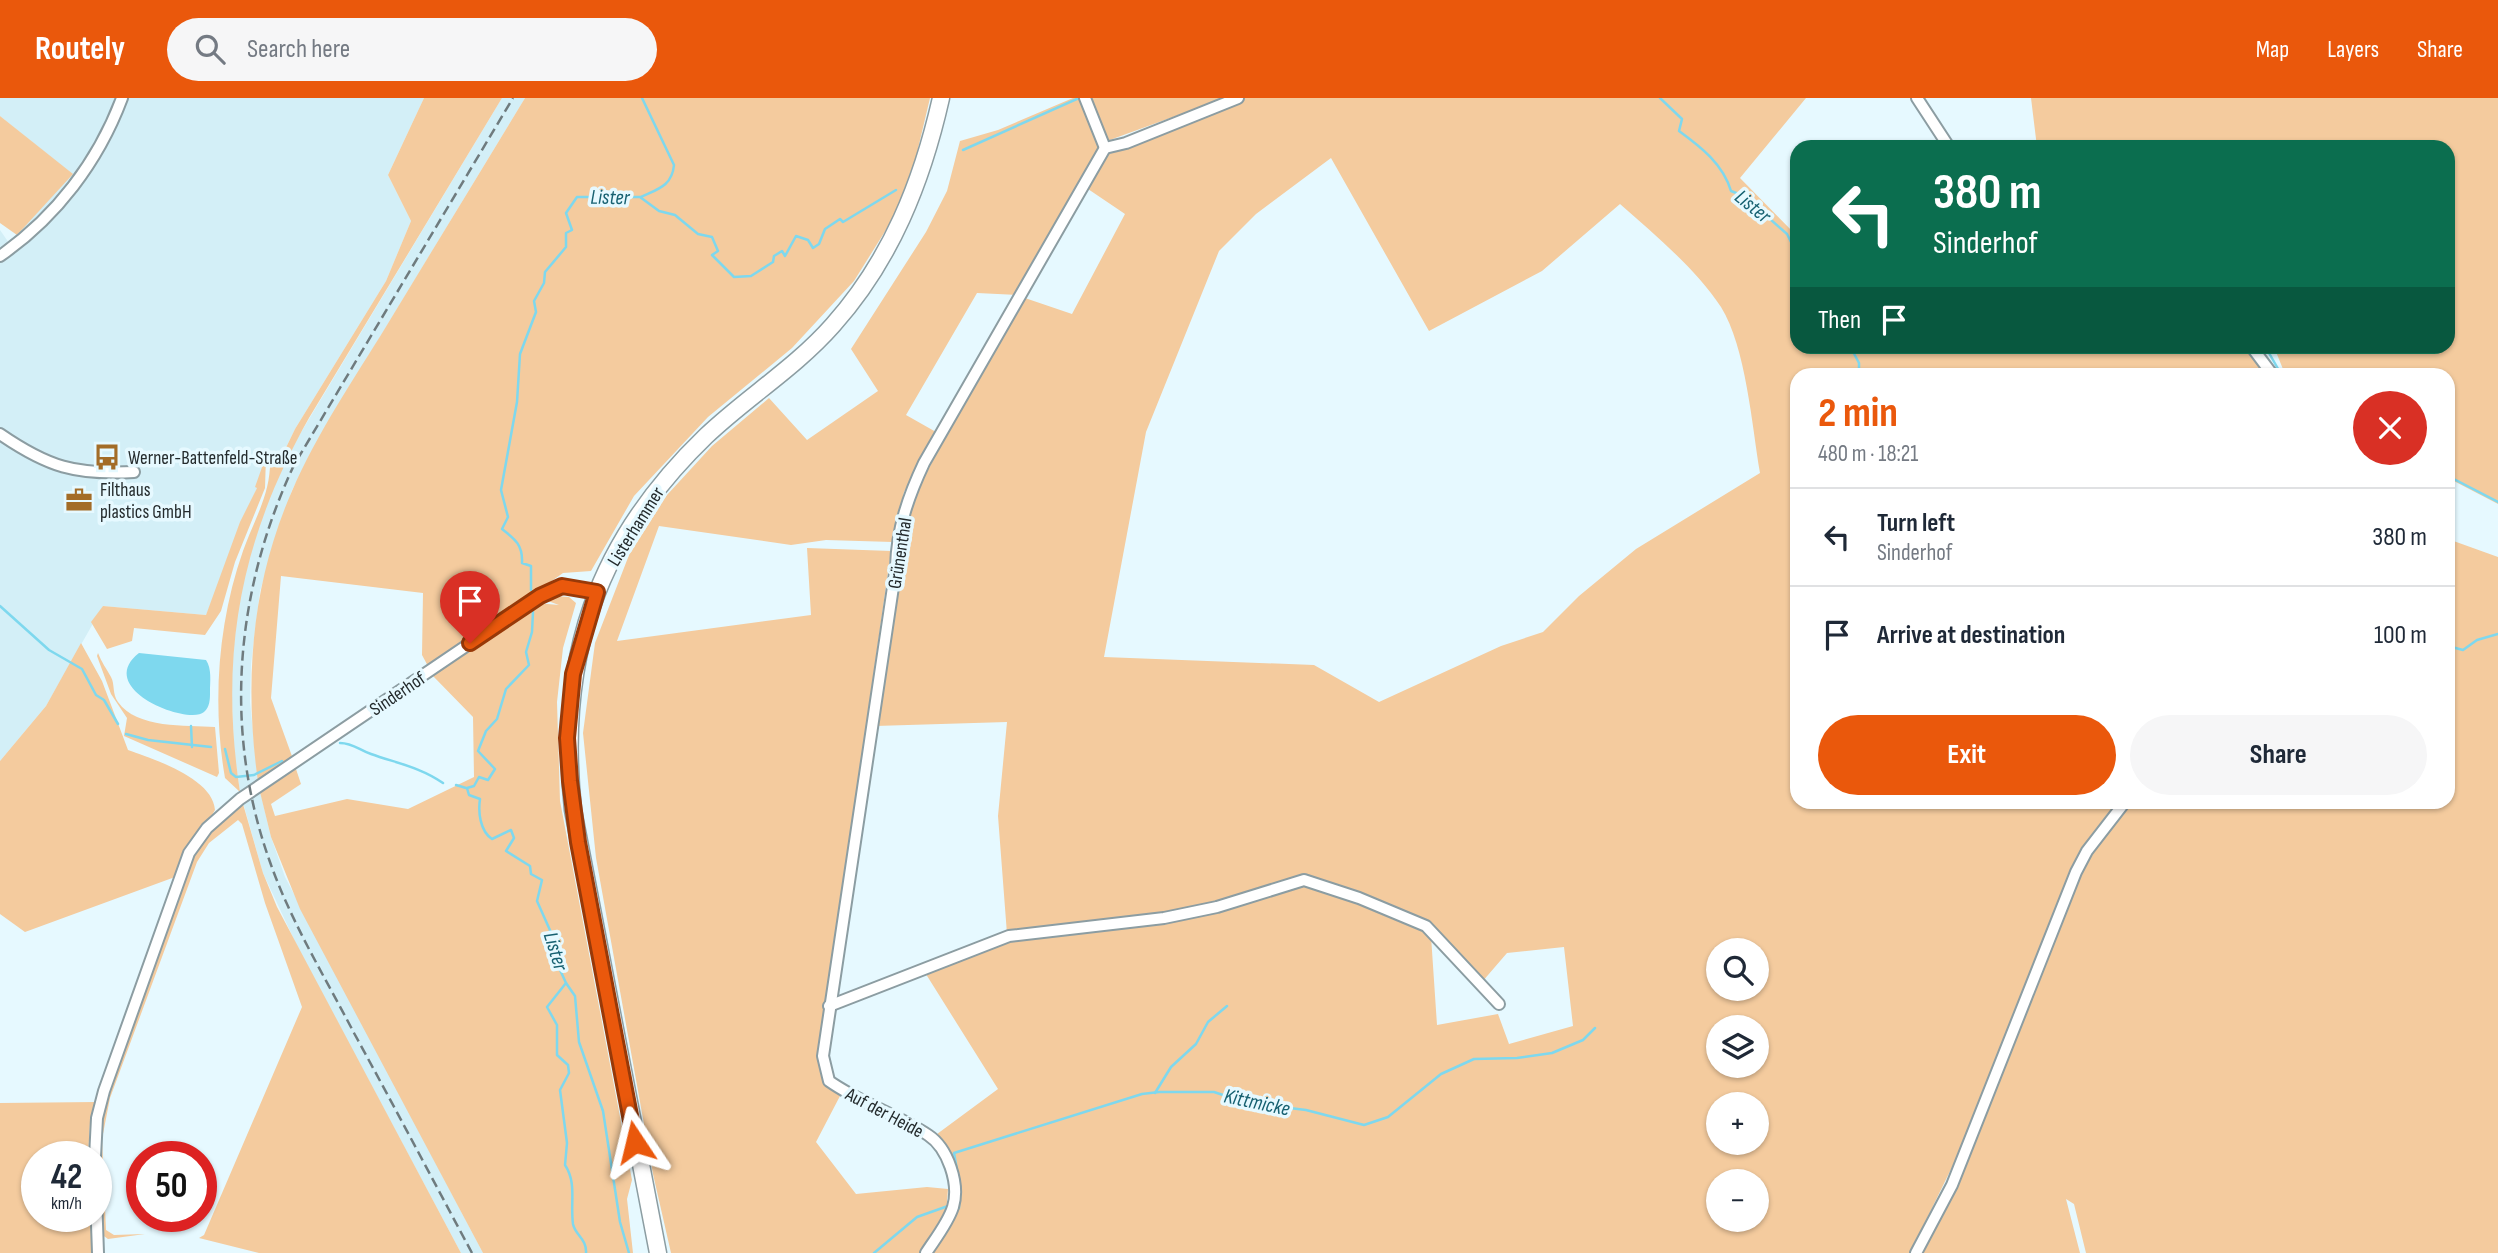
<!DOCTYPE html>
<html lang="en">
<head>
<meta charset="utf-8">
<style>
	:root { --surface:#fff; --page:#f6f6f7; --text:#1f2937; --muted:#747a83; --line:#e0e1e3; --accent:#ea580c }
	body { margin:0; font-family:"Sofia Sans Condensed",sans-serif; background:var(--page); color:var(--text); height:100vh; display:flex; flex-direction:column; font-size:26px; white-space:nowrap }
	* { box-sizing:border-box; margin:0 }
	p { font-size:23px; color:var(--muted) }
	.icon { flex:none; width:38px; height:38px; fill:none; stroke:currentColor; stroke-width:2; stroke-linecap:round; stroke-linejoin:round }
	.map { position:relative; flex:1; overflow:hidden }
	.sheet { position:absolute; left:1790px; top:270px; width:665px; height:441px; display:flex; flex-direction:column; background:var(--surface); border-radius:21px; box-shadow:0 2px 5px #0004 }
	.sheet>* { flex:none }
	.guide { position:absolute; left:1790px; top:42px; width:665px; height:214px; border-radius:21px; box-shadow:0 2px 5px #0004; background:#0b6e4f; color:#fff; overflow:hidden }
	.fabs { position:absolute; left:1706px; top:840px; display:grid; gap:14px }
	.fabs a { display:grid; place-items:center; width:63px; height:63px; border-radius:50%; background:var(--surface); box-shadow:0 2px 5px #0004; font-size:35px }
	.speed { position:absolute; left:21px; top:1043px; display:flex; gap:14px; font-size:35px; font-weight:700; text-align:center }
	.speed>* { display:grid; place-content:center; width:91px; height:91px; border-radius:50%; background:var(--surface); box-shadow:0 2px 5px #0004; line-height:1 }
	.speed small { font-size:18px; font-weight:400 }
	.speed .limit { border:10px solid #d22; background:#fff; color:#111 }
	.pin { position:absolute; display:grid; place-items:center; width:60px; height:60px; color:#fff; margin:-72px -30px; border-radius:50% 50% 50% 0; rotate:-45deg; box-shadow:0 0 7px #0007 }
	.pin .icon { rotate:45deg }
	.me { position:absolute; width:77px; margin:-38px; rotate:350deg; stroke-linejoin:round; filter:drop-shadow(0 0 5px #0008) }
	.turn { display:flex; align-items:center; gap:24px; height:147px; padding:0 28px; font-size:32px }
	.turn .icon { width:91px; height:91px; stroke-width:2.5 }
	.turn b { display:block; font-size:49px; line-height:60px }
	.then { display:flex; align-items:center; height:66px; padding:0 28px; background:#0003; gap:14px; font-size:26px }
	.round { display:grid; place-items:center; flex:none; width:74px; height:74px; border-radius:37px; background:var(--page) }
	.headline { display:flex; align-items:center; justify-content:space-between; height:119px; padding:0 28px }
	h1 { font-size:42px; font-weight:700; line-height:52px; color:var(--accent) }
	.primary-button { display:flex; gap:14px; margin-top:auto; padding:14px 28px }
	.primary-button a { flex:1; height:80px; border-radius:42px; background:var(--accent); color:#fff; font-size:28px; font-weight:700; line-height:80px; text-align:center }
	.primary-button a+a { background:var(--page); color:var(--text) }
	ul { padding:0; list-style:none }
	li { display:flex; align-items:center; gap:21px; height:98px; padding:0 28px; border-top:2px solid var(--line) }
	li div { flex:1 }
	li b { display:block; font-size:26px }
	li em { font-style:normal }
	header { display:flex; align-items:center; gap:42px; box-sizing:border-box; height:98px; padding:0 35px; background:var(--accent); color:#fff }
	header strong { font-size:33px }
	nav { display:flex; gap:38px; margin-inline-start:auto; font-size:24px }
	.search { width:490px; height:63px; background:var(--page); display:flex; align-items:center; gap:18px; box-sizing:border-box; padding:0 24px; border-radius:38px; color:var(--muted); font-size:26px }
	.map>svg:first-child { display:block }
	.built { fill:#d3eff7 }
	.green { fill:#f4cb9e; fill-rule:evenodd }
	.water { fill:#7ed8ee }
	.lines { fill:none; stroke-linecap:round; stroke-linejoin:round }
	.stream { stroke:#7ed8ee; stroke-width:2.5 }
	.minor-casing { stroke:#8c9da2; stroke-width:14 }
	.secondary-casing { stroke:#8c9da2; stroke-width:19 }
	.minor { stroke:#fff; stroke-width:10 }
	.secondary { stroke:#fff; stroke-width:16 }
	.rail { stroke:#6f7b7e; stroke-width:2.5; stroke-dasharray:10 5; stroke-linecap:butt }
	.route-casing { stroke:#983908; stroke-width:18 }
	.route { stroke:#ea580c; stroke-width:12 }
	.labels { text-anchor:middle; stroke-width:7; stroke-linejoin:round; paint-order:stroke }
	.poi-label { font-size:19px; fill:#242b2d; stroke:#e6f9ff; text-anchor:start }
	.street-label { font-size:19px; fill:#242b2d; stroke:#e6f9ff }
	.water-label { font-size:21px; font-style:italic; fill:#176171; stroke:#e6f9ff }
</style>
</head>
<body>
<header>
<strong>Routely</strong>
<div class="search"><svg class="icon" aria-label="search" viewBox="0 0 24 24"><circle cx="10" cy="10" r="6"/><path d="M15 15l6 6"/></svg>Search here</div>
<nav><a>Map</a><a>Layers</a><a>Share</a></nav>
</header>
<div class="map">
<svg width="2498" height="1155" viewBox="0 0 2498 1155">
	<rect width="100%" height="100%" fill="#e6f9ff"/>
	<g class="built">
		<path d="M0,0H424L388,77L411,123L386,183L295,331L281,360L270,358L206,517L103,508L46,608L0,663V132L9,145L72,76L0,18Z"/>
		<path d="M502,0H525L329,323L292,392L260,493L251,566L250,604L258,684L271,739L285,779L483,1155H461L298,850L263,775L240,694L234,653L231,576L239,498L247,463L272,391L288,356Z"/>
	</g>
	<g class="green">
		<path d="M424,0H502L309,320C240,442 219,556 240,694L225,680C212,606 218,524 243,453C255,419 272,395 270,357L281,360L295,331L386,183L411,123L388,77Z"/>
		<path d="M525,0H930L916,59L894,119L854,183L792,250L708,319L634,398L591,473L563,475L429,570L422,557L423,495L281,478L271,600L293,661L258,684C244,584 251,487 292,393C317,335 354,281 387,227C433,151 479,76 525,0Z"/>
		<path d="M1073,0H1082L1102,49L1020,197L977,195L906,317L936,334L904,394L893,444L826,442L791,447L659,428L617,543L811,517L807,450L891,453L819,959L824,983L840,998L816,1044L856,1096L927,1089L948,1091L946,1115L920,1155H671L653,1076L596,760L583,635L595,545L629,457L667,397L712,348L769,300L807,342L878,293L851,251L926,134L947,93L960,43L998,32Z"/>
		<path d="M1088,0H1225L1107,43Z"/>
		<path d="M1245,0H1806L1740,80L1797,138V248L2248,249L2268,276H1797V704H2120L2095,734L2074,773L1955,1063L1910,1155H931C955,1112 979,1078 933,1039L998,991L924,873L1008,840L1164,824L1303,787L1322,790L1420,829L1431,838L1437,927L1498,916L1509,946L1573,928L1564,849L1507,855L1482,884L1431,829L1300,779L1216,805L1164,816L1007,836L998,718L1007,624L875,628L912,401L1022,199L1072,216L1125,116L1088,91L1109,56ZM1331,60L1429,233L1542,173L1620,106C1655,137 1695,170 1721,209C1746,249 1752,328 1760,375L1636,451L1579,498L1543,534L1501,548L1379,604L1314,567L1104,559L1146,334L1219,153L1256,116ZM1718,852H1757V891H1718ZM1718,929H1757V968H1718ZM1718,1006H1757V1045H1718ZM1718,1083H1757V1122H1718Z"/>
		<path d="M2031,0H2498V406L2448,380V276H2285L2274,249L2448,248V49H2037Z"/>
		<path d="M0,18L73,76L17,137L0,125Z"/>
		<path d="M266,358L265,390L235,464L221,513L205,537L134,530L132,543L107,551L91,524L103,508L206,517L240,424L257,390L255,389Z"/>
		<path d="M2448,441L2498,459V1155H2086L2074,1106L2066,1101L2080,1155H1920L2088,761L2130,704H2448Z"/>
		<path d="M555,498L569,499L576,505L563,550L557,604L560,703L632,1082L627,1101L633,1155H483L300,811L271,739L260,694L295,668L301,686L271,706L275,718L347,701L408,711L474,679L473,619L433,578L434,573L536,505L559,507L545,502Z"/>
		<path d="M81,545L102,583L128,652C153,661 213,680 215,712L175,779L25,834L0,816V663L46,608Z"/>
		<path d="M98,555C102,565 106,570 111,579C115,586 112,596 118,604C137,631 186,627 215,629L219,675L217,679L124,638L127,620L111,596L97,558Z"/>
		<path d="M243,706L263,775L277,809L461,1155H259L199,1140L204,1137L302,909L265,805L242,726L238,722L209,745L197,764L110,1000L102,1041L106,1132L114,1137L145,1136L108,1141L101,1136L98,1047L107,998L194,757L213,731Z"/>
		<path d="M96,1004L90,1025L88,1059H37V1118H91L93,1155H0V1005Z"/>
	</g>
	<path class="water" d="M139,555L206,562C212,571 210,583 210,594C210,601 210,609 204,614C189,628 93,591 139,555Z"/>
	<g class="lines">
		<g class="stream">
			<path d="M1660,0L1682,21L1679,33C1701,49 1723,66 1731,93L1744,98L1787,136L1797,156"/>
			<path d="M963,52L1079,0"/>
			<path d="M641,99C658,91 672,88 674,67L642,0"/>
			<path d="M1850,248L1859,265V276"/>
			<path d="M2265,248L2281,276"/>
			<path d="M2448,378L2498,404"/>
			<path d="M531,492V468L522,465C523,447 515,441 502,431L508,419L501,392L517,304L520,256L536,214L534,203L544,185L545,174L566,149V135L572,132L566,115L577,99H640L659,113L675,117L698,136L712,139L718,153L712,157L734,179L751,178L773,164L774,158L782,153L785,158L796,138L808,142L813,150L819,146L825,131L840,121L843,124L896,92"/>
			<path d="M0,508L49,552L82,571L96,597L104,602L118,626"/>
			<path d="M533,514L532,534L526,554L529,567L506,591L497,621L486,633L478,653L495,671L488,682L479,679L474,688L467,690L469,697L480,701C478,714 480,733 492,741L511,732L514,740L506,753L530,768L531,776L542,782L537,803L557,848L556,863L566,885L547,909L557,927V957L568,967L569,975L560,992L567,1045L565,1067C577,1085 570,1105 573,1126C575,1137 587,1141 586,1155"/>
			<path d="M2448,548L2463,552L2477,542L2498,536"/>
			<path d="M191,628L192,649"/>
			<path d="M126,636L148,642L211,649"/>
			<path d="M340,645C353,645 359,652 371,656C396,665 420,669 443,685"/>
			<path d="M225,651L231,675L236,679L254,677L282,663"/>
			<path d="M456,687L466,690"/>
			<path d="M566,885L575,898L579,944L603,1013L620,1124L629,1155"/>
			<path d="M1155,995L1171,969L1196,946L1208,924L1227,908"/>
			<path d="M957,1072L954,1055L1142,996L1159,994H1214L1235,1001L1247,999L1273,1008L1306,1012L1364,1027L1388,1019L1441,976L1474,961L1517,960L1552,955L1583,942L1595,930"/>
			<path d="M959,1103V1110"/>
			<path d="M874,1155L917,1119L948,1108"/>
		</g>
		<g class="minor-casing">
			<g id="minor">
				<path d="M1085,0L1105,50"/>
				<path d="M1917,0L1949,49"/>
				<path d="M1105,50L1126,45L1238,0"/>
				<path d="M0,158C56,119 98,64 122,0"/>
				<path d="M2251,248L2272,276"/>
				<path d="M0,336C48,369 75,377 134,374"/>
				<path d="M829,908L1009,838L1164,820L1217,809L1304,782L1359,800L1426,828L1499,906"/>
				<path d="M95,1059L97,1020L104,993L189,755L207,730L240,701L540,498L562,488L597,494"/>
				<path d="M96,1097L98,1155"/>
				<path d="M926,1155C935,1141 948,1125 953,1109C960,1086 948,1050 928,1037C896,1016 860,1005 829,983L823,958L896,469C897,431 908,399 924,365L1105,50"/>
				<path d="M1916,1155L1952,1087L2076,774L2087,753L2125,704"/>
			</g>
		</g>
		<g class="secondary-casing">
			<path id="secondary" d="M658,1155L573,712C557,561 595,445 706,338C747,299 795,270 833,227C891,162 922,84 941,0"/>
		</g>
		<use href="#minor" class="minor"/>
		<use href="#secondary" class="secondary"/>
		<path class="rail" d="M472,1155C433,1082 394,1008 354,935C325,879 291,824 270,764C223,633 235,493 294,367L513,0"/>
	</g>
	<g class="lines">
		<g class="route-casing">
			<path id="route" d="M470,545L540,498L562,488L597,494L573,576L567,640L570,683L578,744L635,1044"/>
		</g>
		<use href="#route" class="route"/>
	</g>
	<defs>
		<g id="bus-bare" transform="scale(2.1)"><path d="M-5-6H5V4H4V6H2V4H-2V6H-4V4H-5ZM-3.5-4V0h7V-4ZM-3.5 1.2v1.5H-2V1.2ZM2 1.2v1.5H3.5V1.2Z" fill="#a36c27" stroke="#e6f9ff" stroke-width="2.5" paint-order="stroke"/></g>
		<g id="office-bare" transform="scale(2.1)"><path d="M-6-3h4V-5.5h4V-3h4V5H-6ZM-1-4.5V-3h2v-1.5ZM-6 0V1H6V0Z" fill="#a36c27" stroke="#e6f9ff" stroke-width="2.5" paint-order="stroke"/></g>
	</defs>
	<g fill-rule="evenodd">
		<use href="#bus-bare" x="107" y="359"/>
		<use href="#office-bare" x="79" y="402"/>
	</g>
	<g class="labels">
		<g class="poi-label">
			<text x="128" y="366">Werner-Battenfeld-Straße</text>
			<text x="100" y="398">Filthaus<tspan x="100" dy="22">plastics GmbH</tspan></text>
		</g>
		<g class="street-label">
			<text transform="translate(635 428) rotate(-58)" y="7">Listerhammer</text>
			<text transform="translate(899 455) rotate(-81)" y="7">Grünenthal</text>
			<text transform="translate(397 595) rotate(-34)" y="7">Sinderhof</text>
			<text transform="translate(885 1014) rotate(28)" y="7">Auf der Heide</text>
		</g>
		<g class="water-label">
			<text transform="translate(610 99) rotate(1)" y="7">Lister</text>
			<text transform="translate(1753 108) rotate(39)" y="7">Lister</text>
			<text transform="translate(556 853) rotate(73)" y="7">Lister</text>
			<text transform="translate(1257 1004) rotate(12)" y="7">Kittmicke</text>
		</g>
	</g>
</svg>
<div class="fabs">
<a><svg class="icon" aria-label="search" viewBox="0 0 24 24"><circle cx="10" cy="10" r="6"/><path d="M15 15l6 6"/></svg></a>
<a><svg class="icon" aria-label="layers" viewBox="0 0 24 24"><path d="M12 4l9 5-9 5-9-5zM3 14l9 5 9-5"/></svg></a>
<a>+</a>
<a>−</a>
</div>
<div class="speed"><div>42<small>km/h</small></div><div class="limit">50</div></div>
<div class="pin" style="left:470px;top:545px;background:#d93025"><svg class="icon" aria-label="arrive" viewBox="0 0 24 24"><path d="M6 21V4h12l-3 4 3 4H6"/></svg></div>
<svg class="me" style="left:635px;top:1044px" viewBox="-20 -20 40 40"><path d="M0-17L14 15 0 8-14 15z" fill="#ea580c" stroke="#fff" stroke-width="4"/></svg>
<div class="guide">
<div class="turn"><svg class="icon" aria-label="left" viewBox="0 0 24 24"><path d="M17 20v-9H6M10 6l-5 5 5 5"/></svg><div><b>380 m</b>Sinderhof</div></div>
<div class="then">Then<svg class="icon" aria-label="arrive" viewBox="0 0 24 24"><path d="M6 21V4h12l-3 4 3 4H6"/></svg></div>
</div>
<section class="sheet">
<div class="headline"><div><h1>2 min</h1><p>480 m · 18:21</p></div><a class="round" style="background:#d93025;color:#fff"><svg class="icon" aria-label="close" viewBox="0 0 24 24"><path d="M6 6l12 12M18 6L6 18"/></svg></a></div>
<ul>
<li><svg class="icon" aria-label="left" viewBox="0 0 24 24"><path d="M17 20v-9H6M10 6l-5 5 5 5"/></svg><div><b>Turn left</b><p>Sinderhof</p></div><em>380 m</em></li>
<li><svg class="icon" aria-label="arrive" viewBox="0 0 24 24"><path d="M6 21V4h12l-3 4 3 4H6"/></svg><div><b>Arrive at destination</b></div><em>100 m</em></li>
</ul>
<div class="primary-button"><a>Exit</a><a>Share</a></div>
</section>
</div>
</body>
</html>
